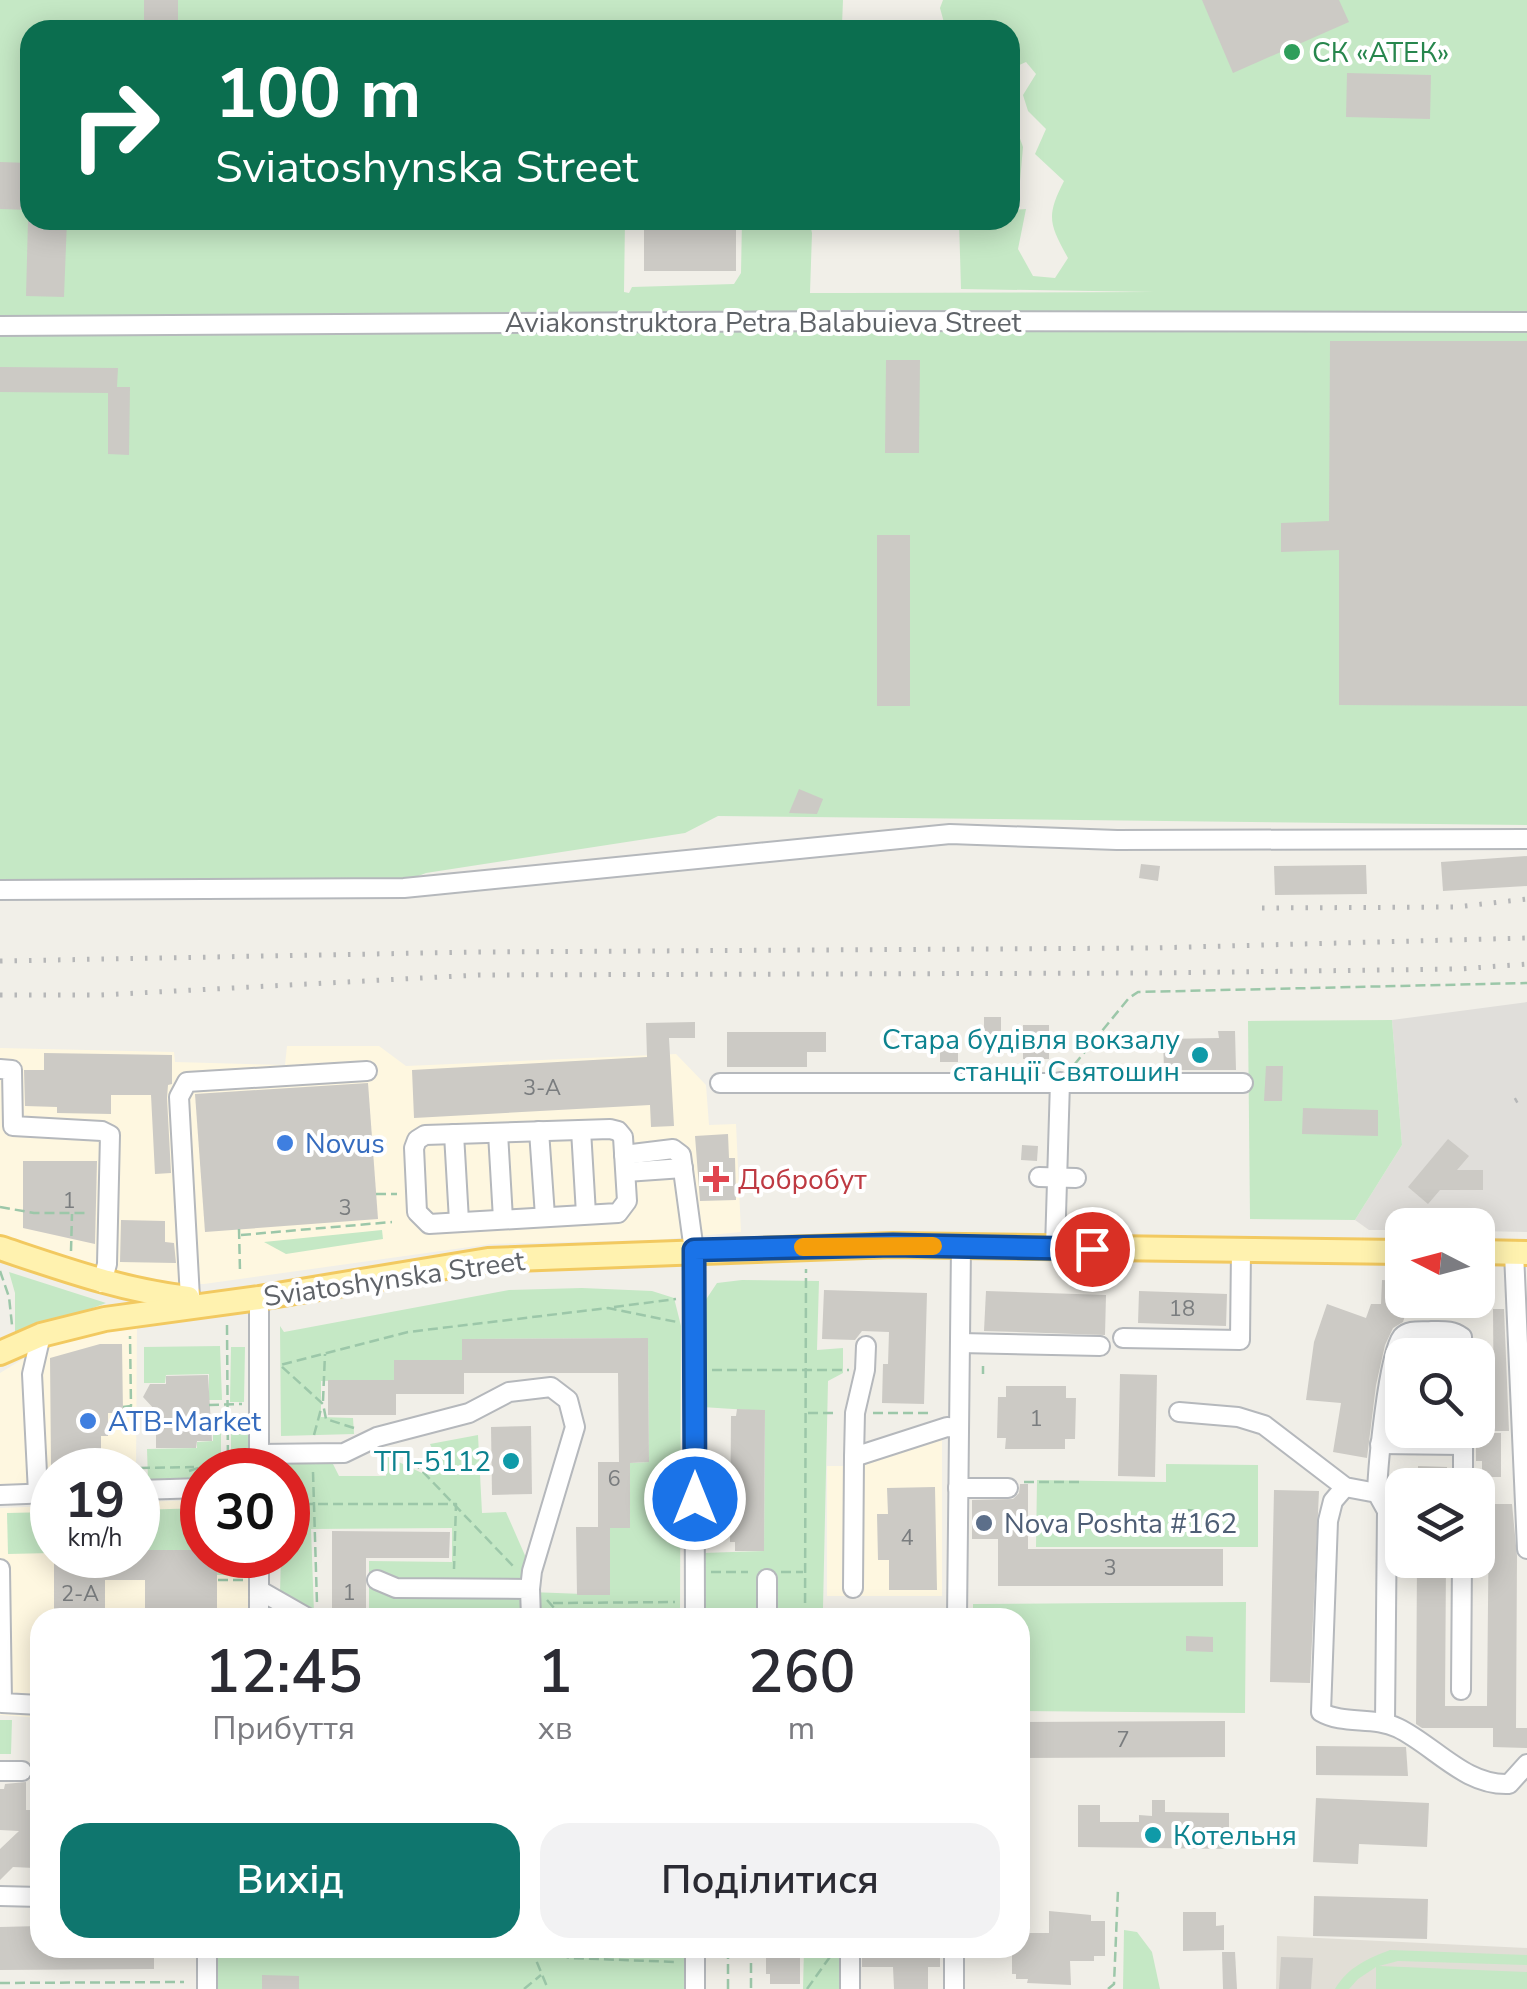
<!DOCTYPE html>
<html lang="uk">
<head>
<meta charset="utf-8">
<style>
	:root { --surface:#fff; --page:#f2f2f3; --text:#2b2b33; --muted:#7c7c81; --accent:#0f766e }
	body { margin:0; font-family:"Nunito Sans",sans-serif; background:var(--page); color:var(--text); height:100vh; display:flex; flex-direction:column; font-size:38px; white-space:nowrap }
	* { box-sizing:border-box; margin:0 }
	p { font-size:32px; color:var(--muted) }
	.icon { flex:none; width:55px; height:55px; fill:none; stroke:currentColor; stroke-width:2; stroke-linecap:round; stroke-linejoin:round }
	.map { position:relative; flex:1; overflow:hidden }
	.drawer { position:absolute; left:30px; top:1608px; width:1000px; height:350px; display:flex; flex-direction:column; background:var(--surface); border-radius:30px; box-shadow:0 5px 25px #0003 }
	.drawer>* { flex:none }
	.banner { position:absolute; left:20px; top:20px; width:1000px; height:210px; border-radius:30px; box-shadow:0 5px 25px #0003; background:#0b6e4f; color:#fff; overflow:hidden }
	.needle { width:65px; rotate:276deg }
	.controls { position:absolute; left:1385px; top:1208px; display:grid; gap:20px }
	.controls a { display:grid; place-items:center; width:110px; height:110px; border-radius:20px; background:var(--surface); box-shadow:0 5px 25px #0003; font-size:50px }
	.speed { position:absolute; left:30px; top:1448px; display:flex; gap:20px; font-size:50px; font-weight:700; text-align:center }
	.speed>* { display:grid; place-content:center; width:130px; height:130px; border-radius:50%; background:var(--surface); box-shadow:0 5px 25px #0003; line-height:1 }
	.speed small { font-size:25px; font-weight:400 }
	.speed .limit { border:15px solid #d22; background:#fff; color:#111 }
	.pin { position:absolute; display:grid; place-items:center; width:85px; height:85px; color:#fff; margin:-42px; border:5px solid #fff; border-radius:50%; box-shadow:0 2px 10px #0007 }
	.me { position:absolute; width:110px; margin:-55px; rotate:0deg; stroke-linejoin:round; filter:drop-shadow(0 0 8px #0008) }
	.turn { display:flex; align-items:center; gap:35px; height:210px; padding:0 30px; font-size:45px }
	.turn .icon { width:130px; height:130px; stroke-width:2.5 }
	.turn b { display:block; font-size:70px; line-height:85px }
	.eta { display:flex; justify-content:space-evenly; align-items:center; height:170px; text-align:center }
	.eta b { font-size:60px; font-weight:600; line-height:70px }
	.primary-button { display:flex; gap:20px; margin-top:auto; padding:20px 30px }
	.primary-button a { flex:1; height:115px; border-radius:30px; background:var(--accent); color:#fff; font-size:40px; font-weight:600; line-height:115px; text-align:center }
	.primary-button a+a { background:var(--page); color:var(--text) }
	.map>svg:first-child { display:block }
	.commercial { fill:#fef7e0 }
	.industrial { fill:#e0deda }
	.education { fill:#e1ded6 }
	.green { fill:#c5e8c5 }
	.building { fill:#cccac5 }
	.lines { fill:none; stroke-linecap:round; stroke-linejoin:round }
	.minor-casing { stroke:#b5b8bc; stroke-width:22 }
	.major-casing { stroke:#f2c960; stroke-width:28 }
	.path { stroke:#9cc7a9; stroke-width:2.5; stroke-dasharray:10 5; stroke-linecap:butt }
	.minor { stroke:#fff; stroke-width:18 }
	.major { stroke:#fff2af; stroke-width:22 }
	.rail { stroke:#b6b7b8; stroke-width:5; stroke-dasharray:2.5 12; stroke-linecap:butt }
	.route-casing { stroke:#114b97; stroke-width:25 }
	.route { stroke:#1a73e8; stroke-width:18 }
	.slow { stroke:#f59e0b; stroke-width:18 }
	.leisure-dot { fill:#2e9e5b; stroke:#fff; stroke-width:4 }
	.culture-dot { fill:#0f9aa8; stroke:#fff; stroke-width:4 }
	.shop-dot { fill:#3f7fe0; stroke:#fff; stroke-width:4 }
	.health-dot { fill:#e0444e; stroke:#fff; stroke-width:4 }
	.service-dot { fill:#5c6f8a; stroke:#fff; stroke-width:4 }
	.labels { text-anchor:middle; stroke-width:8; stroke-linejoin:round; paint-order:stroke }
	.number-label { font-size:22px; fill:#7a7d7f }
	.leisure-label { font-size:28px; fill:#27864d; stroke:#fff; text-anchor:start }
	.street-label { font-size:28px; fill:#5f6368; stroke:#fff }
	.culture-label { font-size:28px; fill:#0d838f; stroke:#fff; text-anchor:end }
	.shop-label { font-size:28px; fill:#366cbe; stroke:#fff; text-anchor:start }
	.health-label { font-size:28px; fill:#be3a42; stroke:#fff; text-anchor:start }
	.service-label { font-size:28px; fill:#4e5e75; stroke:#fff; text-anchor:start }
</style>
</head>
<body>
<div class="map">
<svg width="1527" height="1989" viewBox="0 0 1527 1989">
	<rect width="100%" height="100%" fill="#f1efe8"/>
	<g class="commercial">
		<path d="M287,1046H379L406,1066L676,1054L706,1085L709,1125L736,1124L741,1232L657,1240L491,1244L204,1284L144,1283L0,1244V1048L174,1052L175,1062L285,1065Z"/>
		<path d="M137,1324L136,1470H52V1490L0,1492V1373L44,1346Z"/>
		<path d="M942,1434V1596H827V1466H862Z"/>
		<path d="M202,1500V1555H255V1617L40,1618V1718L0,1715V1508L52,1506V1555H138V1502Z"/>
	</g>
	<path class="industrial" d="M1527,1002V1232L1478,1231V1225H1402V1230H1369L1355,1220L1402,1145L1392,1020Z"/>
	<path class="education" d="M1277,1936L1527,1948V1989H1276Z"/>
	<g class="green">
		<path d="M0,0H843L842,25L627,27L626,30H30V220H625L624,292L629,293L632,287L734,284L741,273L742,220H809L812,233L810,293H847L1154,292L961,289L959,220H1010V210L1026,209L1018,249L1033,276L1055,278L1068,258C1049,224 1046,216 1064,181L1035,154L1046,129L1028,111L1023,95L1036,74L1026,62L1010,69V30H946L940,8L943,0H1527V825L718,816L685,833L426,873L400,883L0,887Z"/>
		<path d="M1010,111L1023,147L1020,181L1010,188Z"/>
		<path d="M1392,1020L1402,1145L1355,1220L1250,1219L1248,1021Z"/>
		<path d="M382,1230L383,1239L286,1254L264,1242Z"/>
		<path d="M9,1272L106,1303L15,1337V1293Z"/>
		<path d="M742,1280L819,1281L817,1350L843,1348V1373L828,1381L823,1608L777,1609L776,1617H702V1553L764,1551L765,1411L702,1407L703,1304L717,1283Z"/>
		<path d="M582,1288L652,1291L674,1298L681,1326L680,1617H531L530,1592L610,1595V1528H630V1463L649,1462L648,1338L463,1339L462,1360H395V1380L321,1381V1417L353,1418L354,1434L281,1436L280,1326L284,1332L509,1290Z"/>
		<path d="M220,1346L222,1400H209V1374L166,1375L165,1383H144V1347Z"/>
		<path d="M231,1347H245L244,1402H230Z"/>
		<rect x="231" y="1418" width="21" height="52"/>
		<path d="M221,1419V1470H202V1481L151,1483L148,1480L147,1449L197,1448V1442L213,1441V1420Z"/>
		<path d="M478,1435L482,1513L506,1512L527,1560L526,1617H369V1561L452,1562V1528L311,1529L314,1613L280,1593L281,1555H288V1470H281L282,1460H331L339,1476H386V1456L422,1473L442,1471L430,1444Z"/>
		<path d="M1166,1464L1258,1465V1547H1036L1037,1480L1166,1482Z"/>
		<path d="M202,1508V1550H138V1510Z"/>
		<path d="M52,1512V1553L8,1554L7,1513Z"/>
		<rect x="217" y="1555" width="28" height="20"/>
		<path d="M1246,1602L1245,1713L1020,1711V1618H973V1604Z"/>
		<path d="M0,1720H12L11,1754H0Z"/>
		<path d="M1124,1930L1137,1932L1152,1952L1160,1989H1123Z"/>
		<rect x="215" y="1948" width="473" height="41"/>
		<path d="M804,1948H847V1989H803Z"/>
		<path d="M1390,1950L1527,1955V1965L1398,1961L1379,1966L1527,1972V1989H1376V1967L1358,1979L1349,1989H1335C1348,1967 1367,1959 1390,1950Z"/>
	</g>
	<g class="building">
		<rect x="144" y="0" width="34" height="30"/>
		<path d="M1202,0H1339L1349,22L1233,73Z"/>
		<path d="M1347,73L1431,75L1430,119L1346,117Z"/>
		<path d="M0,162L30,163V210L0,209Z"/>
		<path d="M28,220H67L64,297L26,296Z"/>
		<rect x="644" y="220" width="92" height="51"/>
		<path d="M1330,341H1527V706L1339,705V550L1281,552V523L1329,521Z"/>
		<path d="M886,360H920L919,453H885Z"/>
		<path d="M0,367L118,368L117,387H130L129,455L108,454V393L0,392Z"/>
		<rect x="877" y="535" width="33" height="171"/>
		<path d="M799,789L823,799L817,814L789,813Z"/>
		<path d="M1527,856V886L1443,891L1441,862Z"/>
		<path d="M1141,864L1160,866L1158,881L1139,878Z"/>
		<path d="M1366,865L1367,894L1275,895L1274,866Z"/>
		<rect x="984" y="1017" width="17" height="17"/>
		<path d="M695,1022V1038H669L674,1126L651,1127L650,1105L414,1118L412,1070L647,1057L646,1023Z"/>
		<rect x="1023" y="1025" width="26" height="34"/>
		<path d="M1218,1031H1235L1236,1070H1164L1163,1039L1219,1038Z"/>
		<path d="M727,1032H826V1052H807V1067H727Z"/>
		<rect x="940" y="1048" width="18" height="14"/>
		<path d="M44,1053L172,1055V1084L168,1085L167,1098L171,1173L155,1174L151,1095H111V1114L57,1113V1107L25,1106L24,1070H44Z"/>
		<path d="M1266,1066H1283L1282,1101H1264Z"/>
		<path d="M368,1083L378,1219L205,1232L195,1094Z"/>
		<path d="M1303,1108L1378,1110V1136L1302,1134Z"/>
		<path d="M728,1134L729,1158H735L736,1200L700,1201L695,1136Z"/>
		<path d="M1448,1139L1469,1156L1457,1170H1483V1190H1440L1428,1204L1408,1187Z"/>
		<path d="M1022,1145L1038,1146L1037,1161L1021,1160Z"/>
		<path d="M23,1161H97L95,1244L23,1228Z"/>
		<path d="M121,1220L165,1221V1242L174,1243L176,1263L120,1262Z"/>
		<path d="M1382,1280L1402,1281V1300H1410L1403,1322L1393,1328L1385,1345L1376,1385L1367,1458L1333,1452L1341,1403L1306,1400L1314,1342L1327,1304L1366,1318L1371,1304H1381Z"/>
		<path d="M824,1290L927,1293L924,1404L882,1403L883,1364H888L889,1332L862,1331L855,1340L822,1339Z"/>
		<path d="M986,1291L1106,1295L1105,1335L984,1331Z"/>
		<path d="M1139,1291L1227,1294L1226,1326L1138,1323Z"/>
		<path d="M1493,1309H1504L1509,1431H1494Z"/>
		<path d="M648,1338L649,1462L630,1463V1528H610V1595H577L576,1527H598V1462H619L618,1373H464V1394H396V1415H328V1380H394V1360H462V1339Z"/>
		<path d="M100,1344H122L123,1413H108V1436H101V1470H76V1465H51L50,1358Z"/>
		<path d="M1120,1374L1157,1375L1155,1477L1118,1476Z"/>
		<path d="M208,1375L212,1441H197L196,1448H156V1411L143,1397L150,1384H166V1376Z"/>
		<path d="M1006,1386H1066V1398H1076L1075,1439H1065V1449H1005L1006,1438H997L998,1397H1006Z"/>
		<path d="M737,1409L765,1410L764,1551H735V1542H730L731,1416H736Z"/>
		<path d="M531,1426L532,1494L492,1495L491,1427Z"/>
		<path d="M1476,1433H1501V1477H1482V1461H1476Z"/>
		<path d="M1418,1466L1447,1467V1485H1418Z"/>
		<path d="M1020,1484H1028V1549H1223V1586H998V1539H972V1500L1013,1499L1019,1493Z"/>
		<path d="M935,1487L937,1590H889V1560H878L877,1514H888L887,1488Z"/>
		<path d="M1274,1490L1319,1491L1310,1683L1270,1682Z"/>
		<path d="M1489,1504H1512L1517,1556L1516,1728H1527V1748L1493,1747V1728H1422L1416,1724L1417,1560H1446L1445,1706H1487Z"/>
		<path d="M332,1531L450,1532L449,1558H366V1618H332Z"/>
		<path d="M138,1550H202V1555H217V1617L145,1616V1580H105V1616L54,1618V1555H138Z"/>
		<path d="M1186,1636L1213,1637V1652L1186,1651Z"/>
		<path d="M1225,1721V1757L1020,1758V1722Z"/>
		<path d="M1316,1746L1406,1747L1408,1776L1316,1775Z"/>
		<path d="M26,1782V1810H35L34,1868L13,1867L0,1880V1849L19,1831L0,1830V1789H4L5,1784Z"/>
		<path d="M1316,1798L1429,1803L1427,1847L1359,1844L1358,1864L1313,1862Z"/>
		<path d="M1152,1800H1165V1812L1229,1813V1849L1078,1847V1805H1100V1822H1139V1815L1152,1816Z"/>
		<path d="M1314,1896L1428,1899L1427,1939L1313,1936Z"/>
		<path d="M1049,1911L1091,1915V1921H1105V1956H1094V1961H1070L1071,1985L1027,1983L1028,1979H1016V1974H1012V1948H1020L1024,1933H1049Z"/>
		<path d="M1183,1912H1216V1926L1224,1925V1950L1183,1951Z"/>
		<path d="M40,1926V1948H154V1969L0,1970V1927Z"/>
		<path d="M771,1948H800V1984H770V1974H766V1954L771,1955Z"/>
		<path d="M862,1948H940V1967H928V1989H894L893,1967H862Z"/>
		<path d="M1222,1952H1235L1237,1989H1223Z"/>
		<path d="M1281,1957L1313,1958L1311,1989H1279Z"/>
		<path d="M262,1975L299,1976V1989H262Z"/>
	</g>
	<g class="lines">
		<g class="minor-casing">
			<g id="minor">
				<path d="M0,326L853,321L1527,322"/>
				<path d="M0,890L404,888L950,834L1117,840L1527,839"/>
				<path d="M0,1069L12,1070L13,1126L102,1131L110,1135L107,1264L102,1283"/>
				<path d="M720,1083H1243"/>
				<path d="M610,1129L618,1131L623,1137L627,1201L618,1213L429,1224L417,1212L414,1148L417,1140L425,1135Z"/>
				<path d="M581,1130L586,1214"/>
				<path d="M539,1131L545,1216"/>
				<path d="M498,1133L503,1219"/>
				<path d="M454,1134L459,1221"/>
				<path d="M624,1155L673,1149L681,1155L694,1251L695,1618"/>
				<path d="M626,1172L683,1168"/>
				<path d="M1039,1177L1076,1178"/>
				<path d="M1055,1248L1060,1082"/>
				<path d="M1514,1253L1527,1549"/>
				<path d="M190,1298L179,1097L187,1082L367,1071"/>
				<path d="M1123,1338L1240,1340L1241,1250"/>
				<path d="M960,1343L1100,1346"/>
				<path d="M866,1346L865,1370L855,1413L854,1457L947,1427L959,1428"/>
				<path d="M1179,1412L1238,1417L1264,1425L1345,1487L1377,1493L1387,1511L1385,1722"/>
				<path d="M1380,1444L1463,1445"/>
				<path d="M259,1454L344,1453L377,1437L469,1413L509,1392L551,1387L568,1400L575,1427L532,1571L530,1589"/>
				<path d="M259,1470V1298"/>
				<path d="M1463,1485V1430"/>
				<path d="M1345,1487L1333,1501L1328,1521L1321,1712C1343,1725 1374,1716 1398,1728C1435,1746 1465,1786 1509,1784L1527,1764"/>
				<path d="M958,1488H1008"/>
				<path d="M138,1490L202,1488"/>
				<path d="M38,1493L32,1374L41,1335"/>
				<path d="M1377,1493C1378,1466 1388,1355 1402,1337C1409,1329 1422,1332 1432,1331C1444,1331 1452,1330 1462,1337L1463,1355"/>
				<path d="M0,1495L52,1493"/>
				<path d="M259,1555V1618"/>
				<path d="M0,1569L2,1703L40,1705"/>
				<path d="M767,1579V1618"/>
				<path d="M377,1580L396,1588L530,1589L531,1618"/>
				<path d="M853,1588L854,1457"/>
				<path d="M259,1590L308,1618"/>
				<path d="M957,1618L961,1246"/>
				<path d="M1461,1690L1462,1560"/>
				<path d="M0,1771H22"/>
				<path d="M0,1896L40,1897"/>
				<path d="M695,1948V1989"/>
				<path d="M850,1948V1989"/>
				<path d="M954,1948V1989"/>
				<path d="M207,1989V1948"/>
			</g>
		</g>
		<g class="major-casing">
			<g id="major">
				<path d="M0,1248C63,1269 121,1290 188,1298"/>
				<path d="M1478,1252L1527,1253"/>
				<path d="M0,1353L41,1335L105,1319L259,1298L488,1260L893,1245L1402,1252"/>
			</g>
		</g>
		<g class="path">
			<path d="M1074,1065L1129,998L1138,992L1527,983"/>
			<path d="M376,1194H397"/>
			<path d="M0,1207L34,1213H88"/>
			<path d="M239,1229L240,1271"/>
			<path d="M241,1235L392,1222"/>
			<path d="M71,1251L72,1214"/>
			<path d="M0,1271L9,1297L12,1325"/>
			<path d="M614,1307L676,1299"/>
			<path d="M227,1325L228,1470"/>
			<path d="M712,1370H849"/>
			<path d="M983,1374V1366"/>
			<path d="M323,1401L325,1354"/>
			<path d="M209,1405L242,1404"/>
			<path d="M123,1407L131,1406L130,1336"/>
			<path d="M808,1413H835"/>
			<path d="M873,1413H930"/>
			<path d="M354,1428L326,1419L323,1404L280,1365L408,1332L608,1308L677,1322"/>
			<path d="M314,1435L321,1409"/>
			<path d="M402,1450L514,1567"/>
			<path d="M140,1468L194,1467"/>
			<path d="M189,1471L213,1463L227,1453"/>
			<path d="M313,1472L317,1604"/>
			<path d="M1024,1482H1083"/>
			<path d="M288,1504H456L454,1569"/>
			<path d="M1188,1510L1196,1511"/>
			<path d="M711,1572H748"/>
			<path d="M781,1572H803"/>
			<path d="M218,1580H243"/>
			<path d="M547,1600L563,1618"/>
			<path d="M553,1603L675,1602"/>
			<path d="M786,1614H938"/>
			<path d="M396,1618V1604"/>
			<path d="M493,1618V1606"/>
			<path d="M805,1618L806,1269"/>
			<path d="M531,1948L548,1989"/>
			<path d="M546,1948L569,1958L676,1962"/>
			<path d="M751,1948V1989"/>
			<path d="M0,1983L184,1982"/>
			<path d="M524,1989L541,1975"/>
			<path d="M728,1989V1948"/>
			<path d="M807,1989L832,1954"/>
			<path d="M1108,1989L1114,1984L1118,1889"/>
		</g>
		<use href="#minor" class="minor"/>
		<use href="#major" class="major"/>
		<g class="rail">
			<path d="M1262,908L1456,907L1527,899"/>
			<path d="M0,961L479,952L1151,948L1527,938"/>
			<path d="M0,995H100L478,975L1150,973L1459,969L1527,964"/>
			<path d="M1515,1101L1527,1094"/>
		</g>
	</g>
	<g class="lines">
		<g class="route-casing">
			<path id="route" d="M695,1499L694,1250L893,1245L1092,1249"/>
		</g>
		<use href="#route" class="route"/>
		<path class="slow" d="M803,1247L933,1246"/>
	</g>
	<circle class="leisure-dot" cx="1292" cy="52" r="10"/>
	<g class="culture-dot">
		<circle cx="1200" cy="1055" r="10"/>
		<circle cx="511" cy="1461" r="10"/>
		<circle cx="1153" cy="1835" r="10"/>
	</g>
	<g class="shop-dot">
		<circle cx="285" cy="1143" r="10"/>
		<circle cx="88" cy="1421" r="10"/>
	</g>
	<path class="health-dot" d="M711 1164h10v10h10v10h-10v10h-10v-10h-10v-10h10z"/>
	<circle class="service-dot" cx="984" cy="1523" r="10"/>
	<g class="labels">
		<g class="number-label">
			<text x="542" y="1095">3-А</text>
			<text x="69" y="1208">1</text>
			<text x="345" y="1215">3</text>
			<text x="1182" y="1316">18</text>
			<text x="1036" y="1426">1</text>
			<text x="614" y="1486">6</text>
			<text x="907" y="1545">4</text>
			<text x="1110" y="1575">3</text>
			<text x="349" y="1600">1</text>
			<text x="80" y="1601">2-А</text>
			<text x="1123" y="1747">7</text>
		</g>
		<g class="leisure-label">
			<text x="1312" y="62">СК «АТЕК»</text>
		</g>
		<g class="street-label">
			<text x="763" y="332">Aviakonstruktora Petra Balabuieva Street</text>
			<text transform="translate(394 1278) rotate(-8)" y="10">Sviatoshynska Street</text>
		</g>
		<g class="culture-label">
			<text x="1180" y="1049">Стара будівля вокзалу<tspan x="1180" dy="32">станції Святошин</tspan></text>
			<text x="491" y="1471">ТП-5112</text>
			<text x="1173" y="1845" text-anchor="start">Котельня</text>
		</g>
		<g class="shop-label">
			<text x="305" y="1153">Novus</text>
			<text x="108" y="1431">ATB-Market</text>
		</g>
		<g class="health-label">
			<text x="738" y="1189">Добробут</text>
		</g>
		<g class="service-label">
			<text x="1004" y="1533">Nova Poshta #162</text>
		</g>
	</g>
</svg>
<div class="controls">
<a><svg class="needle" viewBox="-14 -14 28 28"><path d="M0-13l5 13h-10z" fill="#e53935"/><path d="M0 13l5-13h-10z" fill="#7c7c81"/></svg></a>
<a><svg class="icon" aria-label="search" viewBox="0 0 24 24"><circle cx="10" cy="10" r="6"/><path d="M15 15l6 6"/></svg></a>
<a><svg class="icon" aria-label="layers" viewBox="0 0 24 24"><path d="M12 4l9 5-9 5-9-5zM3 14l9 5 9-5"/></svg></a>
</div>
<div class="speed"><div>19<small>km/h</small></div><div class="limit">30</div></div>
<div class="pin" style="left:1092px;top:1249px;background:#d93025"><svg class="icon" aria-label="arrive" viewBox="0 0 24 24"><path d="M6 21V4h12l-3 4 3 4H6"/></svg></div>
<svg class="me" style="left:695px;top:1499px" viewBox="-20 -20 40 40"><circle r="17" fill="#1a73e8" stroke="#fff" stroke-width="3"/><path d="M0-11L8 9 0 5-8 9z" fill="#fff"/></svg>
<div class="banner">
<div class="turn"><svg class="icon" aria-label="right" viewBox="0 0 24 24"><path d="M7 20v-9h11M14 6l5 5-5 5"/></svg><div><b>100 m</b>Sviatoshynska Street</div></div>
</div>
<section class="drawer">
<div class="eta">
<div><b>12:45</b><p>Прибуття</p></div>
<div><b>1</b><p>хв</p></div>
<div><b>260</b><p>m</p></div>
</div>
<div class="primary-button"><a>Вихід</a><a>Поділитися</a></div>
</section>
</div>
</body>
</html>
